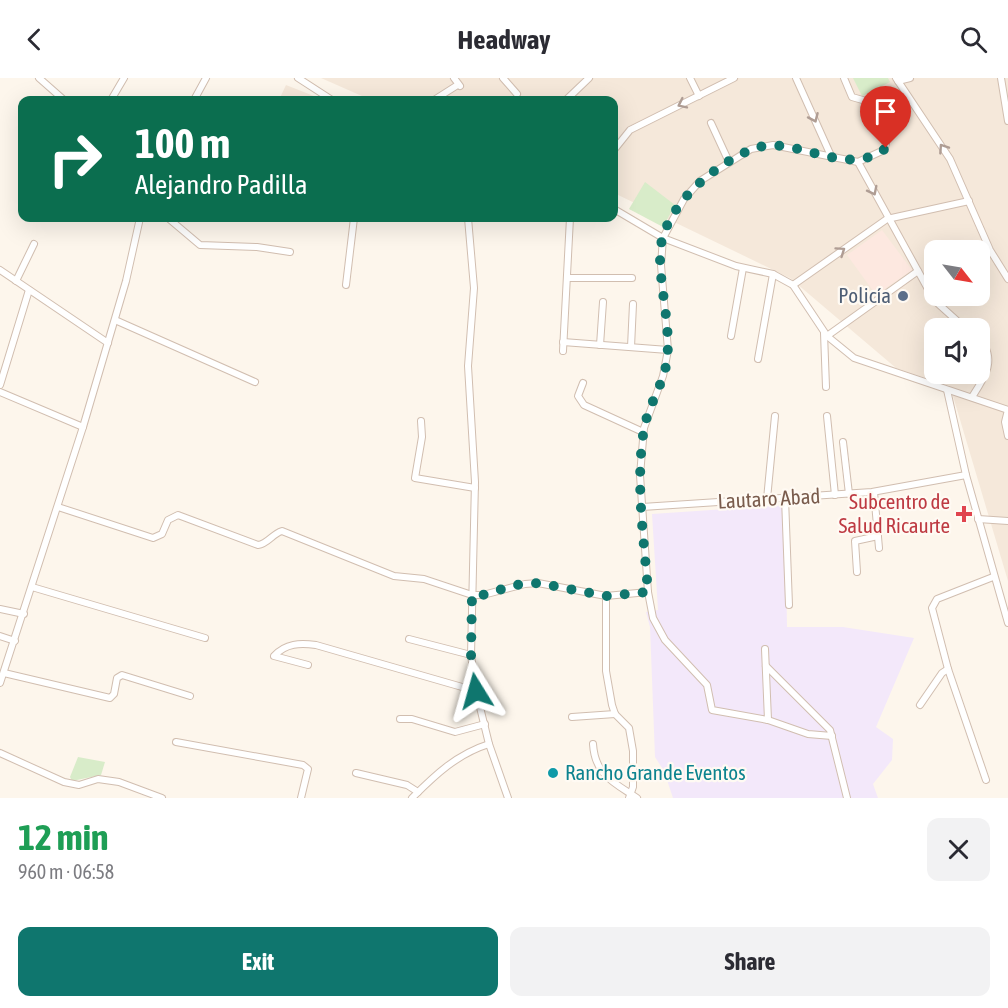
<!DOCTYPE html>
<html lang="en">
<head>
<meta charset="utf-8">
<style>
	:root { --surface:#fff; --page:#f2f2f3; --text:#2b2b33; --muted:#7c7c81; --accent:#0f766e }
	body { margin:0; font-family:"Asap Condensed",sans-serif; background:var(--page); color:var(--text); height:100vh; display:flex; flex-direction:column; font-size:22px; white-space:nowrap }
	* { box-sizing:border-box; margin:0 }
	p { font-size:20px; color:var(--muted) }
	.icon { flex:none; width:33px; height:33px; fill:none; stroke:currentColor; stroke-width:2; stroke-linecap:round; stroke-linejoin:round }
	.map { position:relative; height:720px; overflow:hidden }
	.sheet { display:flex; flex-direction:column; background:var(--surface); flex:1 }
	.sheet>* { flex:none }
	.top-card { position:absolute; left:18px; top:18px; width:600px; height:126px; border-radius:12px; box-shadow:0 6px 24px #0002; background:#0b6e4f; color:#fff; overflow:hidden }
	.needle { width:39px; rotate:121deg }
	.buttons { position:absolute; left:924px; top:162px; display:grid; gap:12px }
	.buttons a { display:grid; place-items:center; width:66px; height:66px; border-radius:12px; background:var(--surface); box-shadow:0 6px 24px #0002; font-size:30px }
	.pin { position:absolute; display:grid; place-items:center; width:51px; height:51px; color:#fff; margin:-62px -26px; border-radius:50% 50% 50% 0; rotate:-45deg; box-shadow:0 0 6px #0007 }
	.pin .icon { rotate:45deg }
	.me { position:absolute; width:66px; margin:-33px; rotate:352deg; stroke-linejoin:round; filter:drop-shadow(0 0 4px #0008) }
	.turn { display:flex; align-items:center; gap:21px; height:126px; padding:0 18px; font-size:27px }
	.turn .icon { width:78px; height:78px; stroke-width:2.5 }
	.turn b { display:block; font-size:42px; line-height:51px }
	.round { display:grid; place-items:center; flex:none; width:63px; height:63px; border-radius:12px; background:var(--page) }
	.summary { display:flex; align-items:center; justify-content:space-between; height:102px; padding:0 18px }
	h1 { font-size:36px; font-weight:700; line-height:45px; color:#1e9e55 }
	.action { display:flex; gap:12px; margin-top:auto; padding:12px 18px }
	.action a { flex:1; height:69px; border-radius:12px; background:var(--accent); color:#fff; font-size:24px; font-weight:700; line-height:69px; text-align:center }
	.action a+a { background:var(--page); color:var(--text) }
	header { display:flex; justify-content:space-between; align-items:center; height:78px; padding:0 18px; background:var(--surface); font-size:27px; font-weight:700 }
	.map>svg:first-child { display:block }
	.residential { fill:#f5e8da; fill-rule:evenodd }
	.commercial { fill:#fde8e0 }
	.education { fill:#f3e8fa }
	.green { fill:#d8ecc9 }
	.lines { fill:none; stroke-linecap:round; stroke-linejoin:round }
	.minor-casing { stroke:#d1beb0; stroke-width:8 }
	.minor { stroke:#fff; stroke-width:6 }
	.oneway { stroke:#af9d94 }
	.route { stroke:#0f766e; stroke-width:10; stroke-dasharray:0 18 }
	.service-dot { fill:#5c6f8a; stroke:#fffaf3; stroke-width:2 }
	.health-dot { fill:#e0444e; stroke:#fffaf3; stroke-width:2 }
	.culture-dot { fill:#0f9aa8; stroke:#fffaf3; stroke-width:2 }
	.labels { text-anchor:middle; stroke-width:4.5; stroke-linejoin:round; paint-order:stroke }
	.service-label { font-size:21px; fill:#4e5e75; stroke:#fffaf3; text-anchor:end }
	.street-label { font-size:21px; fill:#7a5c4d; stroke:#fffaf3 }
	.health-label { font-size:21px; fill:#be3a42; stroke:#fffaf3; text-anchor:end }
	.culture-label { font-size:21px; fill:#0d838f; stroke:#fffaf3; text-anchor:start }
</style>
</head>
<body>
<header><svg class="icon" aria-label="back" viewBox="0 0 24 24"><path d="M15 5l-7 7 7 7"/></svg>Headway<svg class="icon" aria-label="search" viewBox="0 0 24 24"><circle cx="10" cy="10" r="6"/><path d="M15 15l6 6"/></svg></header>
<div class="map">
<svg width="1008" height="720" viewBox="0 0 1008 720">
	<rect width="100%" height="100%" fill="#fdf6ec"/>
	<g class="residential">
		<path d="M321,0H1008V503L950,308L896,290L790,200L614,115V22H371ZM934,172H980V218H934ZM934,250H980V296H934Z"/>
		<path d="M286,7L324,22H325H279Z"/>
	</g>
	<path class="commercial" d="M882,152L912,192L876,217L847,177Z"/>
	<path class="education" d="M785,427L787,549H843L914,560L876,649L893,661L892,682L873,706L878,720H673L664,693L655,679L650,549L646,534L658,532L652,436Z"/>
	<g class="green">
		<path d="M853,0H888L890,4L862,18Z"/>
		<path d="M645,104L675,127L663,149L629,131Z"/>
		<path d="M78,679L105,684L101,697L72,703L70,699Z"/>
	</g>
	<g class="lines">
		<g class="minor-casing">
			<g id="minor">
				<path d="M39,0L64,22"/>
				<path d="M298,0L332,22"/>
				<path d="M454,0L460,8"/>
				<path d="M503,0L517,16"/>
				<path d="M690,0L699,18"/>
				<path d="M796,0L832,80"/>
				<path d="M844,0L852,19L866,23L886,66L884,72L858,84"/>
				<path d="M896,0L950,81L990,172L1008,201"/>
				<path d="M1001,0L1008,43"/>
				<path d="M898,3L910,0"/>
				<path d="M111,22L124,0"/>
				<path d="M194,22L206,0"/>
				<path d="M434,22L456,8"/>
				<path d="M566,22L589,0"/>
				<path d="M711,45L729,84"/>
				<path d="M614,72L630,52L734,0"/>
				<path d="M614,131L663,160L736,188L773,196L793,207L827,258L854,280L1008,332"/>
				<path d="M168,140L200,167L257,169L290,174"/>
				<path d="M468,140L474,210L468,288L475,404L471,577L476,613L489,666L508,720"/>
				<path d="M0,192L108,265"/>
				<path d="M567,200H632"/>
				<path d="M16,203L34,166"/>
				<path d="M346,207L354,140"/>
				<path d="M793,207L887,141L969,123"/>
				<path d="M115,242L255,304"/>
				<path d="M824,255L826,309"/>
				<path d="M731,258L743,190"/>
				<path d="M827,258L918,193"/>
				<path d="M563,264L668,272"/>
				<path d="M600,267L603,224"/>
				<path d="M631,269L633,226"/>
				<path d="M563,273L570,140"/>
				<path d="M758,281L773,196"/>
				<path d="M583,305L578,318L584,327L643,354"/>
				<path d="M0,307L29,212"/>
				<path d="M947,312L966,397L1008,545"/>
				<path d="M0,314L83,349"/>
				<path d="M972,319C985,299 997,282 980,261"/>
				<path d="M1008,332L1005,344L1008,358"/>
				<path d="M827,338L835,417"/>
				<path d="M421,343L422,359L415,400L475,410"/>
				<path d="M843,364L849,416"/>
				<path d="M874,414L879,470"/>
				<path d="M785,420L789,527"/>
				<path d="M767,421L775,338"/>
				<path d="M58,429L153,460L162,456L168,442L178,437L258,467C268,466 272,456 282,453L394,498L424,501L472,517H483L525,506L538,505L606,518L648,514"/>
				<path d="M642,429L872,414L966,397"/>
				<path d="M978,441L1008,443"/>
				<path d="M857,494L855,463L878,458"/>
				<path d="M32,509L205,560"/>
				<path d="M606,518V593L612,627L615,636L629,650L633,673V709L629,720"/>
				<path d="M0,531L24,536"/>
				<path d="M0,558L15,563"/>
				<path d="M409,561L471,577"/>
				<path d="M765,571L768,642"/>
				<path d="M308,587L274,578C286,565 300,565 316,567L476,613"/>
				<path d="M766,588L830,652L847,720"/>
				<path d="M4,595L110,620L114,616L117,600L122,597L190,618"/>
				<path d="M0,605L83,349L126,203L140,140"/>
				<path d="M920,627L942,595L948,591"/>
				<path d="M572,639L615,636"/>
				<path d="M400,641H412L455,654L485,646"/>
				<path d="M832,658L808,656L768,642L712,632L707,607L665,562L653,540L648,514L640,397L644,350L663,298L668,272L661,187L663,160L684,121L700,103L751,71L773,67L858,84L934,222L965,250"/>
				<path d="M176,664L303,687L308,691L301,720"/>
				<path d="M593,666C595,697 613,704 637,720"/>
				<path d="M0,675L64,704L79,707L98,701L119,704L162,720"/>
				<path d="M356,695L407,707L418,714"/>
				<path d="M986,702L948,591L932,530L937,521L993,499"/>
				<path d="M412,720C435,697 457,676 489,666"/>
			</g>
		</g>
		<use href="#minor" class="minor"/>
	</g>
	<defs><path id="oneway-chevron" d="M-2-3.5L2.5 0L-2 3.5" fill="none" stroke-width="1.6" stroke-linecap="round" stroke-linejoin="round" transform="scale(1.5)"/></defs>
	<g class="oneway">
		<use href="#oneway-chevron" transform="translate(682 26) rotate(154)"/>
		<use href="#oneway-chevron" transform="translate(814 40) rotate(66)"/>
		<use href="#oneway-chevron" transform="translate(943 70) rotate(-124)"/>
		<use href="#oneway-chevron" transform="translate(873 113) rotate(63)"/>
		<use href="#oneway-chevron" transform="translate(841 173) rotate(-35)"/>
	</g>
	<g class="lines">
		<path class="route" d="M476,613L471,577L472,517H483L515,507L538,505L606,518L648,514C644,460 635,404 644,351C648,327 664,306 667,282C671,248 660,212 660,178C660,132 711,89 750,72C794,53 844,103 886,70"/>
	</g>
	<circle class="service-dot" cx="903" cy="218" r="6"/>
	<path class="health-dot" d="M961 427h6v6h6v6h-6v6h-6v-6h-6v-6h6z"/>
	<circle class="culture-dot" cx="553" cy="695" r="6"/>
	<g class="labels">
		<g class="service-label">
			<text x="891" y="225">Policía</text>
		</g>
		<g class="street-label">
			<text transform="translate(769 421) rotate(-3)" y="7">Lautaro Abad</text>
		</g>
		<g class="health-label">
			<text x="950" y="431">Subcentro de<tspan x="950" dy="24">Salud Ricaurte</tspan></text>
		</g>
		<g class="culture-label">
			<text x="565" y="702">Rancho Grande Eventos</text>
		</g>
	</g>
</svg>
<div class="buttons">
<a><svg class="needle" viewBox="-14 -14 28 28"><path d="M0-13l5 13h-10z" fill="#e53935"/><path d="M0 13l5-13h-10z" fill="#7c7c81"/></svg></a>
<a><svg class="icon" aria-label="sound" viewBox="0 0 24 24"><path d="M4 9h4l5-4v14l-5-4H4zM17 9q2 3 0 6"/></svg></a>
</div>
<div class="pin" style="left:886px;top:70px;background:#d93025"><svg class="icon" aria-label="arrive" viewBox="0 0 24 24"><path d="M6 21V4h12l-3 4 3 4H6"/></svg></div>
<svg class="me" style="left:476px;top:613px" viewBox="-20 -20 40 40"><path d="M0-17L14 15 0 8-14 15z" fill="#0f766e" stroke="#fff" stroke-width="4"/></svg>
<div class="top-card">
<div class="turn"><svg class="icon" aria-label="right" viewBox="0 0 24 24"><path d="M7 20v-9h11M14 6l5 5-5 5"/></svg><div><b>100 m</b>Alejandro Padilla</div></div>
</div>
</div>
<section class="sheet">
<div class="summary"><div><h1>12 min</h1><p>960 m · 06:58</p></div><a class="round"><svg class="icon" aria-label="close" viewBox="0 0 24 24"><path d="M6 6l12 12M18 6L6 18"/></svg></a></div>
<div class="action"><a>Exit</a><a>Share</a></div>
</section>
</body>
</html>
